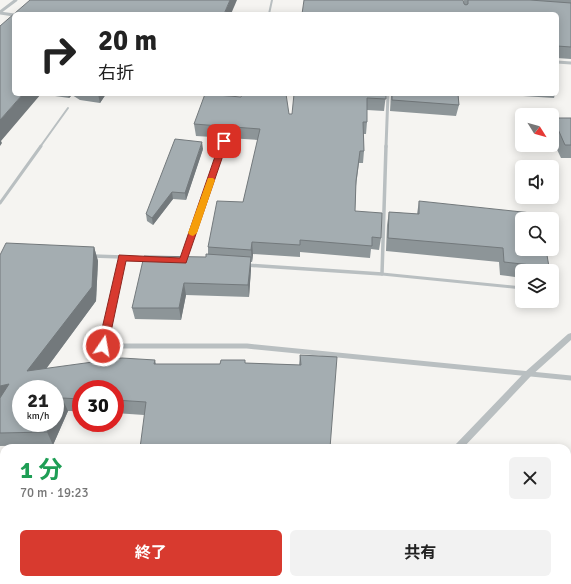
<!DOCTYPE html>
<html lang="ja">
<head>
<meta charset="utf-8">
<style>
	:root { --surface:#fff; --page:#f2f2f2; --text:#222; --muted:#767676; --accent:#d83a2f }
	body { margin:0; font-family:Signika,"Noto Sans JP",sans-serif; background:var(--page); color:var(--text); height:100vh; display:flex; flex-direction:column; font-size:15px; white-space:nowrap }
	* { box-sizing:border-box; margin:0 }
	p { font-size:13px; color:var(--muted) }
	.icon { flex:none; width:22px; height:22px; fill:none; stroke:currentColor; stroke-width:2; stroke-linecap:round; stroke-linejoin:round }
	.map { position:relative; flex:1; overflow:hidden }
	.sheet { position:absolute; left:0px; top:444px; width:571px; height:140px; display:flex; flex-direction:column; background:var(--surface); border-radius:12px 12px 0 0; box-shadow:0 2px 10px #0003 }
	.sheet>* { flex:none }
	.banner { position:absolute; left:12px; top:12px; width:547px; height:84px; border-radius:6px; box-shadow:0 2px 10px #0003; background:#fff; color:var(--text); overflow:hidden }
	.needle { width:26px; rotate:127deg }
	.buttons { position:absolute; left:515px; top:108px; display:grid; gap:8px }
	.buttons a { display:grid; place-items:center; width:44px; height:44px; border-radius:6px; background:var(--surface); box-shadow:0 2px 10px #0003; font-size:20px }
	.speed { position:absolute; left:12px; top:380px; display:flex; gap:8px; font-size:20px; font-weight:700; text-align:center }
	.speed>* { display:grid; place-content:center; width:52px; height:52px; border-radius:50%; background:var(--surface); box-shadow:0 2px 10px #0003; line-height:1 }
	.speed small { font-size:10px; font-weight:400 }
	.speed .limit { border:6px solid #d22; background:#fff; color:#111 }
	.pin { position:absolute; display:grid; place-items:center; width:34px; height:34px; color:#fff; margin:-17px; border-radius:8px; box-shadow:0 2px 6px #0006 }
	.me { position:absolute; width:44px; margin:-22px; rotate:12deg; stroke-linejoin:round; filter:drop-shadow(0 0 3px #0008) }
	.turn { display:flex; align-items:center; gap:14px; height:84px; padding:0 20px; font-size:18px }
	.turn .icon { width:52px; height:52px; stroke-width:2.5 }
	.turn b { display:block; font-size:28px; line-height:34px }
	.round { display:grid; place-items:center; flex:none; width:42px; height:42px; border-radius:6px; background:var(--page) }
	.headline { display:flex; align-items:center; justify-content:space-between; height:68px; padding:0 20px }
	h1 { font-size:24px; font-weight:700; line-height:30px; color:#1e9e55 }
	.cta { display:flex; gap:8px; margin-top:auto; padding:8px 20px }
	.cta a { flex:1; height:46px; border-radius:6px; background:var(--accent); color:#fff; font-size:16px; font-weight:700; line-height:46px; text-align:center }
	.cta a+a { background:var(--page); color:var(--text) }
	.map>svg:first-child { display:block }
	.lines { fill:none; stroke-linecap:round; stroke-linejoin:round }
	.service-far1 { stroke:#b9bfc1; stroke-width:2 }
	.service { stroke:#b9bfc1; stroke-width:3 }
	.minor-far2 { stroke:#b9bfc1; stroke-width:3 }
	.minor-far1 { stroke:#b9bfc1; stroke-width:3.5 }
	.minor { stroke:#b9bfc1; stroke-width:5 }
	.tertiary { fill:#b9bfc1; fill-rule:evenodd }
	.wall { fill:#8d9598 }
	.shaded-wall { fill:#73797c }
	.building { fill:#a4adb1; stroke:#73797c }
	.route { fill:#d83a2f; stroke:#8c261f }
	.slow { fill:#f59e0b }
</style>
</head>
<body>
<div class="map">
<svg width="571" height="584" viewBox="0 0 571 584">
	<rect width="100%" height="100%" fill="#f5f4f1"/>
	<g class="lines">
		<g class="service-far1">
			<path d="M269,14L272,0"/>
			<path d="M40,147L68,108"/>
			<path d="M222,147L224,141"/>
		</g>
		<g class="service">
			<path d="M0,203L41,146"/>
			<path d="M184,259L222,146"/>
			<path d="M382,274L522,288"/>
		</g>
		<g class="minor-far2">
			<path d="M0,12L16,0"/>
			<path d="M0,13L14,15"/>
			<path d="M557,62L571,63"/>
			<path d="M386,147L388,94"/>
		</g>
		<g class="minor-far1">
			<path d="M93,256L122,257L105,337"/>
			<path d="M122,257L147,259"/>
			<path d="M246,265L382,274L386,146"/>
		</g>
		<path class="minor" d="M105,336L103,346H247L571,378"/>
		<g class="tertiary">
			<path d="M571,333V340L531,376L463,448H454L455,445L525,372L568,334Z"/>
			<path d="M327,580H339L337,584H325Z"/>
		</g>
	</g>
	<g class="wall">
		<path d="M464,0H571V59L557,58V14H302L464,4Z"/>
		<path d="M41,94H106L100,103L80,100L72,95L69,98Z"/>
		<path d="M386,94L384,111L367,110V122L366,134H363L364,151L363,163H359L356,186L355,211L381,238L379,250L371,249L370,258L300,252V257L253,254L252,262H251V269L249,297L186,295L181,320L135,319L132,308L206,257L208,254V247L243,202L258,140L196,136L194,124L292,114Z"/>
		<path d="M391,94H458L459,105L456,116L390,111Z"/>
		<path d="M523,94H555L554,98L523,96Z"/>
		<path d="M553,118H571V158H561L552,139V122Z"/>
		<path d="M203,149L186,200L173,199L153,225L147,221L146,214Z"/>
		<path d="M419,201L549,267L547,271H522V278L500,275L499,262L386,251L387,225L389,212L417,214Z"/>
		<path d="M94,247L98,261L96,301L46,369L155,360L156,364H220L246,363L299,365L300,355L337,357L144,415L115,413V389H81V411H68L53,445L0,446V255Z"/>
	</g>
	<g class="shaded-wall">
		<path d="M230,0H237L231,14H224Z"/>
		<path d="M23,94H41L1,141L2,143L0,146V120Z"/>
		<path d="M68,94H71L72,95L69,98Z"/>
		<path d="M98,94H106L100,103Z"/>
		<path d="M202,142L203,149L186,200L185,193Z"/>
		<path d="M172,192L173,199L153,225L152,218Z"/>
		<path d="M252,242L253,254L252,262L251,250Z"/>
		<path d="M94,247L98,261L96,301L34,385L27,371Z"/>
		<path d="M251,257V269L249,297L248,285Z"/>
		<path d="M184,283L186,295L181,320L179,308Z"/>
		<path d="M9,384L0,401V386Z"/>
		<path d="M62,398L68,411L53,445L47,432L51,423H55V414Z"/>
		<path d="M4,514V538L0,545V521Z"/>
	</g>
	<g class="building">
		<path d="M30,0H230L224,14H14V94H23L0,120V26Z"/>
		<path d="M304,0H463L464,4L466,5L468,4V0H530L571,3V47L557,46V14H302Z"/>
		<path d="M205,94L241,97L242,94H286L289,114H292L294,94H386V99L367,98V122H363L364,151H360L356,181L355,211L382,213L381,238L372,237V246L300,240V245L252,242L251,250L208,247L217,201L243,202L260,129L194,124Z"/>
		<path d="M392,94H458L459,105L392,100Z"/>
		<path d="M553,118H571V145H565Z"/>
		<path d="M175,139L202,142L185,193L172,192L152,218L146,214Z"/>
		<path d="M419,201L541,214L542,219H522V249H546L549,267L504,262L503,248L388,238L389,212L419,214Z"/>
		<path d="M6,243L94,247L92,287L27,371L122,358L155,360L154,364H220L221,360H245V363L301,365L300,355L337,357L330,448H140L146,402L115,400V389H81V399L62,398L55,414V389H21V423H51L47,432L0,433V398L9,384L0,386V255Z"/>
		<path d="M206,254L251,257L248,285L184,283L179,308H132L144,256L206,257Z"/>
		<path d="M0,502H4V514L0,521Z"/>
	</g>
	<path class="route" d="M221,139H227L228,141L186,263L126,261L108,346L106,348H99L98,346L119,255L180,258Z"/>
	<path class="slow" d="M208,178H213L215,180L197,233L193,236L190,235L188,233Z"/>
</svg>
<div class="buttons">
<a><svg class="needle" viewBox="-14 -14 28 28"><path d="M0-13l5 13h-10z" fill="#e53935"/><path d="M0 13l5-13h-10z" fill="#767676"/></svg></a>
<a><svg class="icon" aria-label="sound" viewBox="0 0 24 24"><path d="M4 9h4l5-4v14l-5-4H4zM17 9q2 3 0 6"/></svg></a>
<a><svg class="icon" aria-label="search" viewBox="0 0 24 24"><circle cx="10" cy="10" r="6"/><path d="M15 15l6 6"/></svg></a>
<a><svg class="icon" aria-label="layers" viewBox="0 0 24 24"><path d="M12 4l9 5-9 5-9-5zM3 14l9 5 9-5"/></svg></a>
</div>
<div class="speed"><div>21<small>km/h</small></div><div class="limit">30</div></div>
<div class="pin" style="left:224px;top:141px;background:#d93025"><svg class="icon" aria-label="arrive" viewBox="0 0 24 24"><path d="M6 21V4h12l-3 4 3 4H6"/></svg></div>
<svg class="me" style="left:103px;top:346px" viewBox="-20 -20 40 40"><circle r="17" fill="#d83a2f" stroke="#fff" stroke-width="3"/><path d="M0-11L8 9 0 5-8 9z" fill="#fff"/></svg>
<div class="banner">
<div class="turn"><svg class="icon" aria-label="right" viewBox="0 0 24 24"><path d="M7 20v-9h11M14 6l5 5-5 5"/></svg><div><b>20 m</b>右折</div></div>
</div>
<section class="sheet">
<div class="headline"><div><h1>1 分</h1><p>70 m · 19:23</p></div><a class="round"><svg class="icon" aria-label="close" viewBox="0 0 24 24"><path d="M6 6l12 12M18 6L6 18"/></svg></a></div>
<div class="cta"><a>終了</a><a>共有</a></div>
</section>
</div>
</body>
</html>
